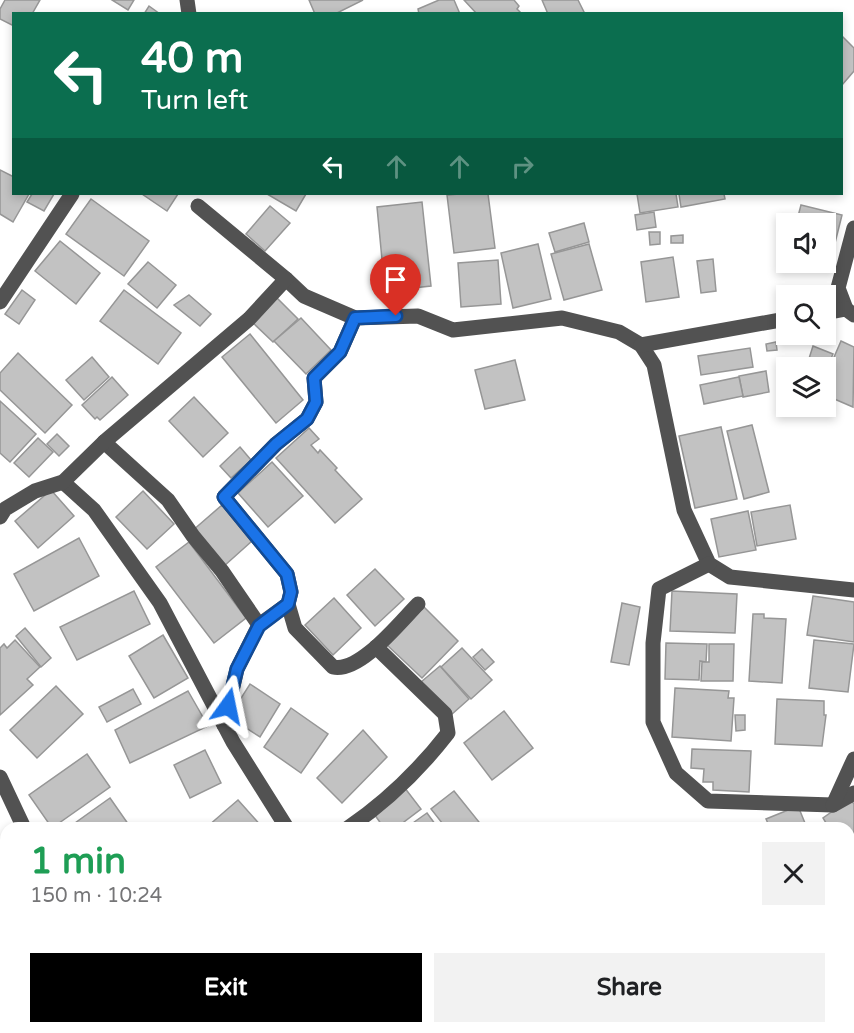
<!DOCTYPE html>
<html lang="en">
<head>
<meta charset="utf-8">
<style>
	:root { --surface:#fff; --page:#f2f2f2; --text:#202124; --muted:#757577; --accent:#000 }
	body { margin:0; font-family:"Varela Round",sans-serif; background:var(--page); color:var(--text); height:100vh; display:flex; flex-direction:column; font-size:22px; white-space:nowrap }
	* { box-sizing:border-box; margin:0 }
	p { font-size:20px; color:var(--muted) }
	.icon { flex:none; width:33px; height:33px; fill:none; stroke:currentColor; stroke-width:2; stroke-linecap:round; stroke-linejoin:round }
	.map { position:relative; flex:1; overflow:hidden }
	.details { position:absolute; left:0px; top:822px; width:855px; height:212px; display:flex; flex-direction:column; background:var(--surface); border-radius:18px 18px 0 0; box-shadow:0 3px 9px #0003 }
	.details>* { flex:none }
	.guide { position:absolute; left:12px; top:12px; width:831px; height:183px; border-radius:0px; box-shadow:0 3px 9px #0003; background:#0b6e4f; color:#fff; overflow:hidden }
	.buttons { position:absolute; left:776px; top:213px; display:grid; gap:12px }
	.buttons a { display:grid; place-items:center; width:60px; height:60px; border-radius:0px; background:var(--surface); box-shadow:0 3px 9px #0003; font-size:30px }
	.pin { position:absolute; display:grid; place-items:center; width:51px; height:51px; color:#fff; margin:-62px -26px; border-radius:50% 50% 50% 0; rotate:-45deg; box-shadow:0 0 6px #0007 }
	.pin .icon { rotate:45deg }
	.me { position:absolute; width:66px; margin:-33px; rotate:12deg; stroke-linejoin:round; filter:drop-shadow(0 0 4px #0008) }
	.turn { display:flex; align-items:center; gap:21px; height:126px; padding:0 30px; font-size:27px }
	.turn .icon { width:78px; height:78px; stroke-width:2.5 }
	.turn b { display:block; font-size:42px; line-height:51px }
	.lanes { display:flex; align-items:center; height:57px; padding:0 30px; background:#0003; justify-content:center; gap:30px; direction:ltr }
	.lanes .off { opacity:.35 }
	.round { display:grid; place-items:center; flex:none; width:63px; height:63px; border-radius:0px; background:var(--page) }
	.headline { display:flex; align-items:center; justify-content:space-between; height:102px; padding:0 30px }
	h1 { font-size:36px; font-weight:700; line-height:45px; color:#1e9e55 }
	.button { display:flex; gap:12px; margin-top:auto; padding:12px 30px }
	.button a { flex:1; height:69px; border-radius:0px; background:var(--accent); color:#fff; font-size:24px; font-weight:700; line-height:69px; text-align:center }
	.button a+a { background:var(--page); color:var(--text) }
	.map>svg:first-child { display:block }
	.building { fill:#c2c2c2; stroke:#969696; stroke-width:1.5 }
	.lines { fill:none; stroke-linecap:round; stroke-linejoin:round }
	.minor { stroke:#525252; stroke-width:15 }
	.route-casing { stroke:#114b97; stroke-width:15 }
	.route { stroke:#1a73e8; stroke-width:10 }
</style>
</head>
<body>
<div class="map">
<svg width="854" height="1033" viewBox="0 0 854 1033">
	<rect width="100%" height="100%" fill="#fff"/>
	<g class="building">
		<path d="M5,0H40L32,14H14V26L0,19V9Z"/>
		<path d="M112,0H134L128,10Z"/>
		<path d="M309,0H363L335,14H315Z"/>
		<path d="M439,0H454L460,14H419L418,9Z"/>
		<path d="M464,0H514L519,6L517,9L522,14H477Z"/>
		<path d="M542,0H578L585,14H548Z"/>
		<path d="M149,6L160,14H144Z"/>
		<path d="M842,36L854,48V71L842,85Z"/>
		<path d="M0,170L14,177V194H29L13,222L0,214Z"/>
		<path d="M32,194H54L44,211L27,202Z"/>
		<path d="M142,194H178L167,211Z"/>
		<path d="M267,194H306L296,211Z"/>
		<path d="M459,194H488L495,248L454,253L447,195Z"/>
		<path d="M637,194H676L678,207L640,213Z"/>
		<path d="M679,194H724L725,199L681,207Z"/>
		<path d="M91,199L149,241L124,276L66,234Z"/>
		<path d="M422,202L431,286L385,291L377,207Z"/>
		<path d="M801,205L842,215L831,259L825,258V224H796Z"/>
		<path d="M270,206L290,223L265,251L246,234Z"/>
		<path d="M654,212L656,227L637,230L635,215Z"/>
		<path d="M584,223L589,242L555,252L549,233Z"/>
		<path d="M649,232H660V244L650,245Z"/>
		<path d="M683,235V243H671V236Z"/>
		<path d="M60,241L100,273L76,304L35,271Z"/>
		<path d="M538,244L551,299L513,308L501,253Z"/>
		<path d="M589,244L602,290L564,300L551,254Z"/>
		<path d="M673,257L679,297L646,302L641,262Z"/>
		<path d="M713,259L716,291L701,293L697,261Z"/>
		<path d="M498,260L501,304L461,307L458,263Z"/>
		<path d="M148,262L176,285L157,308L128,284Z"/>
		<path d="M22,290L35,300L19,324L5,314Z"/>
		<path d="M124,290L181,333L158,364L100,321Z"/>
		<path d="M189,295L211,314L200,326L174,305Z"/>
		<path d="M276,297L298,319L273,342L252,322Z"/>
		<path d="M301,318L331,350L306,374L274,341Z"/>
		<path d="M250,334L303,400L276,423L222,357Z"/>
		<path d="M841,341L854,347L853,407L825,395V378Z"/>
		<path d="M776,342L777,350L767,351L766,344Z"/>
		<path d="M813,346L833,354L825,373V368H806Z"/>
		<path d="M750,348L753,367L701,375L698,356Z"/>
		<path d="M18,353L72,405L45,433L0,390V373Z"/>
		<path d="M92,357L109,377L84,400L66,380Z"/>
		<path d="M515,360L525,400L485,409L475,370Z"/>
		<path d="M766,371L769,392L743,397L739,376Z"/>
		<path d="M112,377L128,395L100,420L97,417L95,419L82,405Z"/>
		<path d="M739,377L743,396L704,404L700,385Z"/>
		<path d="M194,397L228,433L203,457L169,421Z"/>
		<path d="M0,401L36,434L10,462L0,453Z"/>
		<path d="M752,425L769,492L744,499L727,431Z"/>
		<path d="M721,427L737,499L695,508L679,436Z"/>
		<path d="M309,428L319,439L311,445L318,453L320,450L337,468L335,470L362,499L335,523L276,458Z"/>
		<path d="M57,434L69,446L59,456L47,444Z"/>
		<path d="M38,438L53,452L29,477L14,463Z"/>
		<path d="M240,447L251,460L231,478L220,466Z"/>
		<path d="M272,462L303,496L268,527L238,493Z"/>
		<path d="M51,490L74,516L38,548L15,521Z"/>
		<path d="M143,491L174,524L147,549L116,517Z"/>
		<path d="M222,505L252,541L223,567L192,531Z"/>
		<path d="M790,505L796,539L757,546L751,512Z"/>
		<path d="M748,511L756,550L719,557L711,519Z"/>
		<path d="M79,538L99,576L34,611L14,574Z"/>
		<path d="M189,542L246,618L214,643L156,567Z"/>
		<path d="M375,569L404,599L375,626L347,595Z"/>
		<path d="M134,591L150,624L77,660L60,627Z"/>
		<path d="M672,591L737,594L735,633L670,631Z"/>
		<path d="M813,596L854,602V642L807,635Z"/>
		<path d="M334,598L361,628L333,655L305,625Z"/>
		<path d="M622,603L640,607L629,665L611,662Z"/>
		<path d="M424,607L458,641L422,678L387,645Z"/>
		<path d="M753,614H764V618L786,619L782,683L749,681Z"/>
		<path d="M25,628L51,658L41,667L16,636Z"/>
		<path d="M163,635L188,678L154,698L129,656Z"/>
		<path d="M15,640L40,667L27,679L33,685L0,715V648L4,644L7,648Z"/>
		<path d="M814,640L854,644L848,692L809,688Z"/>
		<path d="M666,643L707,644L706,662L700,661L699,680L665,679Z"/>
		<path d="M709,644H734L733,681H701L702,662H709Z"/>
		<path d="M462,648L492,680L471,699L441,667Z"/>
		<path d="M482,649L494,662L485,670L473,657Z"/>
		<path d="M440,666L469,699L451,715L421,682Z"/>
		<path d="M250,684L280,704L260,737L229,717Z"/>
		<path d="M56,686L83,714L37,758L10,730Z"/>
		<path d="M675,688L729,691L728,698H734L731,741L672,737Z"/>
		<path d="M133,689L141,704L107,722L99,707Z"/>
		<path d="M188,691L208,726L130,763L115,730Z"/>
		<path d="M777,699L824,701V715H826L822,746L775,744Z"/>
		<path d="M291,708L328,734L301,773L264,747Z"/>
		<path d="M504,711L533,748L492,780L464,743Z"/>
		<path d="M735,715H745V730L736,731Z"/>
		<path d="M363,730L387,757L342,803L317,778Z"/>
		<path d="M692,749L751,751L749,792L713,790V782H703L704,769L691,768Z"/>
		<path d="M205,750L221,783L190,798L174,765Z"/>
		<path d="M87,754L110,787L52,828L29,795Z"/>
		<path d="M401,783L421,809L404,822L407,828H384L372,811Z"/>
		<path d="M454,791L479,822L471,828H446L431,809Z"/>
		<path d="M110,798L131,828H68Z"/>
		<path d="M850,799L854,804V864L852,866L849,861V828H829L823,818Z"/>
		<path d="M238,800L263,828H210L208,826Z"/>
		<path d="M798,806L807,828H770L766,819Z"/>
		<path d="M427,813L438,828H413L410,825Z"/>
		<path d="M854,899V970L849,961V902Z"/>
		<path d="M0,942L6,946V996L0,1004Z"/>
		<path d="M0,1015L6,1020V1028H16L22,1032L21,1033H0Z"/>
		<path d="M26,1028H52L48,1033H33Z"/>
		<path d="M55,1028H90L98,1033H51Z"/>
		<path d="M153,1028H230L219,1033H156Z"/>
		<path d="M246,1028H262L252,1033H249Z"/>
		<path d="M278,1028H342L345,1033H268Z"/>
		<path d="M492,1028H532L525,1033H496Z"/>
		<path d="M564,1028H591L595,1033H557Z"/>
		<path d="M707,1028H759L751,1033H711Z"/>
	</g>
	<g class="lines">
		<g class="minor">
			<path d="M187,0L189,14"/>
			<path d="M854,228L838,288L846,309L854,315"/>
			<path d="M286,279L304,296L355,318L418,316L453,330L562,318L619,332L641,345L654,365L684,510L709,564L730,577L854,590"/>
			<path d="M0,302L72,194"/>
			<path d="M825,313L846,309"/>
			<path d="M641,345L786,319"/>
			<path d="M104,442L168,500L193,536L222,571L259,625"/>
			<path d="M63,482L94,510L160,603L233,742L287,828"/>
			<path d="M0,517L5,509L35,491L63,482L104,442L249,319L286,279L198,206"/>
			<path d="M709,564L659,589L653,643V722L676,773L708,801L833,805L854,793"/>
			<path d="M288,604L295,628L333,667C360,673 400,622 418,604"/>
			<path d="M224,725L237,669L259,625L288,604L291,592L287,574L224,497L276,444L307,419L316,402L314,378L340,352L355,318"/>
			<path d="M0,777L24,828"/>
			<path d="M833,805L854,759"/>
			<path d="M348,828C386,802 420,769 448,733L445,714L376,647"/>
			<path d="M119,1028L121,1033"/>
			<path d="M385,1028L388,1033"/>
			<path d="M414,1033L423,1028"/>
			<path d="M843,1033L854,1024"/>
		</g>
	</g>
	<g class="lines">
		<g class="route-casing">
			<path id="route" d="M228,706L237,669L259,626L288,604L291,592L287,574L224,497L276,444L307,419L316,402L314,378L340,352L355,318L396,316"/>
		</g>
		<use href="#route" class="route"/>
	</g>
</svg>
<div class="buttons">
<a><svg class="icon" aria-label="sound" viewBox="0 0 24 24"><path d="M4 9h4l5-4v14l-5-4H4zM17 9q2 3 0 6"/></svg></a>
<a><svg class="icon" aria-label="search" viewBox="0 0 24 24"><circle cx="10" cy="10" r="6"/><path d="M15 15l6 6"/></svg></a>
<a><svg class="icon" aria-label="layers" viewBox="0 0 24 24"><path d="M12 4l9 5-9 5-9-5zM3 14l9 5 9-5"/></svg></a>
</div>
<div class="pin" style="left:396px;top:316px;background:#d93025"><svg class="icon" aria-label="arrive" viewBox="0 0 24 24"><path d="M6 21V4h12l-3 4 3 4H6"/></svg></div>
<svg class="me" style="left:228px;top:706px" viewBox="-20 -20 40 40"><path d="M0-17L14 15 0 8-14 15z" fill="#1a73e8" stroke="#fff" stroke-width="4"/></svg>
<div class="guide">
<div class="turn"><svg class="icon" aria-label="left" viewBox="0 0 24 24"><path d="M17 20v-9H6M10 6l-5 5 5 5"/></svg><div><b>40 m</b>Turn left</div></div>
<div class="lanes"><svg class="icon" aria-label="left" viewBox="0 0 24 24"><path d="M17 20v-9H6M10 6l-5 5 5 5"/></svg><svg class="icon off" aria-label="ahead" viewBox="0 0 24 24"><path d="M12 20V5M6 11l6-6 6 6"/></svg><svg class="icon off" aria-label="ahead" viewBox="0 0 24 24"><path d="M12 20V5M6 11l6-6 6 6"/></svg><svg class="icon off" aria-label="right" viewBox="0 0 24 24"><path d="M7 20v-9h11M14 6l5 5-5 5"/></svg></div>
</div>
<section class="details">
<div class="headline"><div><h1>1 min</h1><p>150 m · 10:24</p></div><a class="round"><svg class="icon" aria-label="close" viewBox="0 0 24 24"><path d="M6 6l12 12M18 6L6 18"/></svg></a></div>
<div class="button"><a>Exit</a><a>Share</a></div>
</section>
</div>
</body>
</html>
